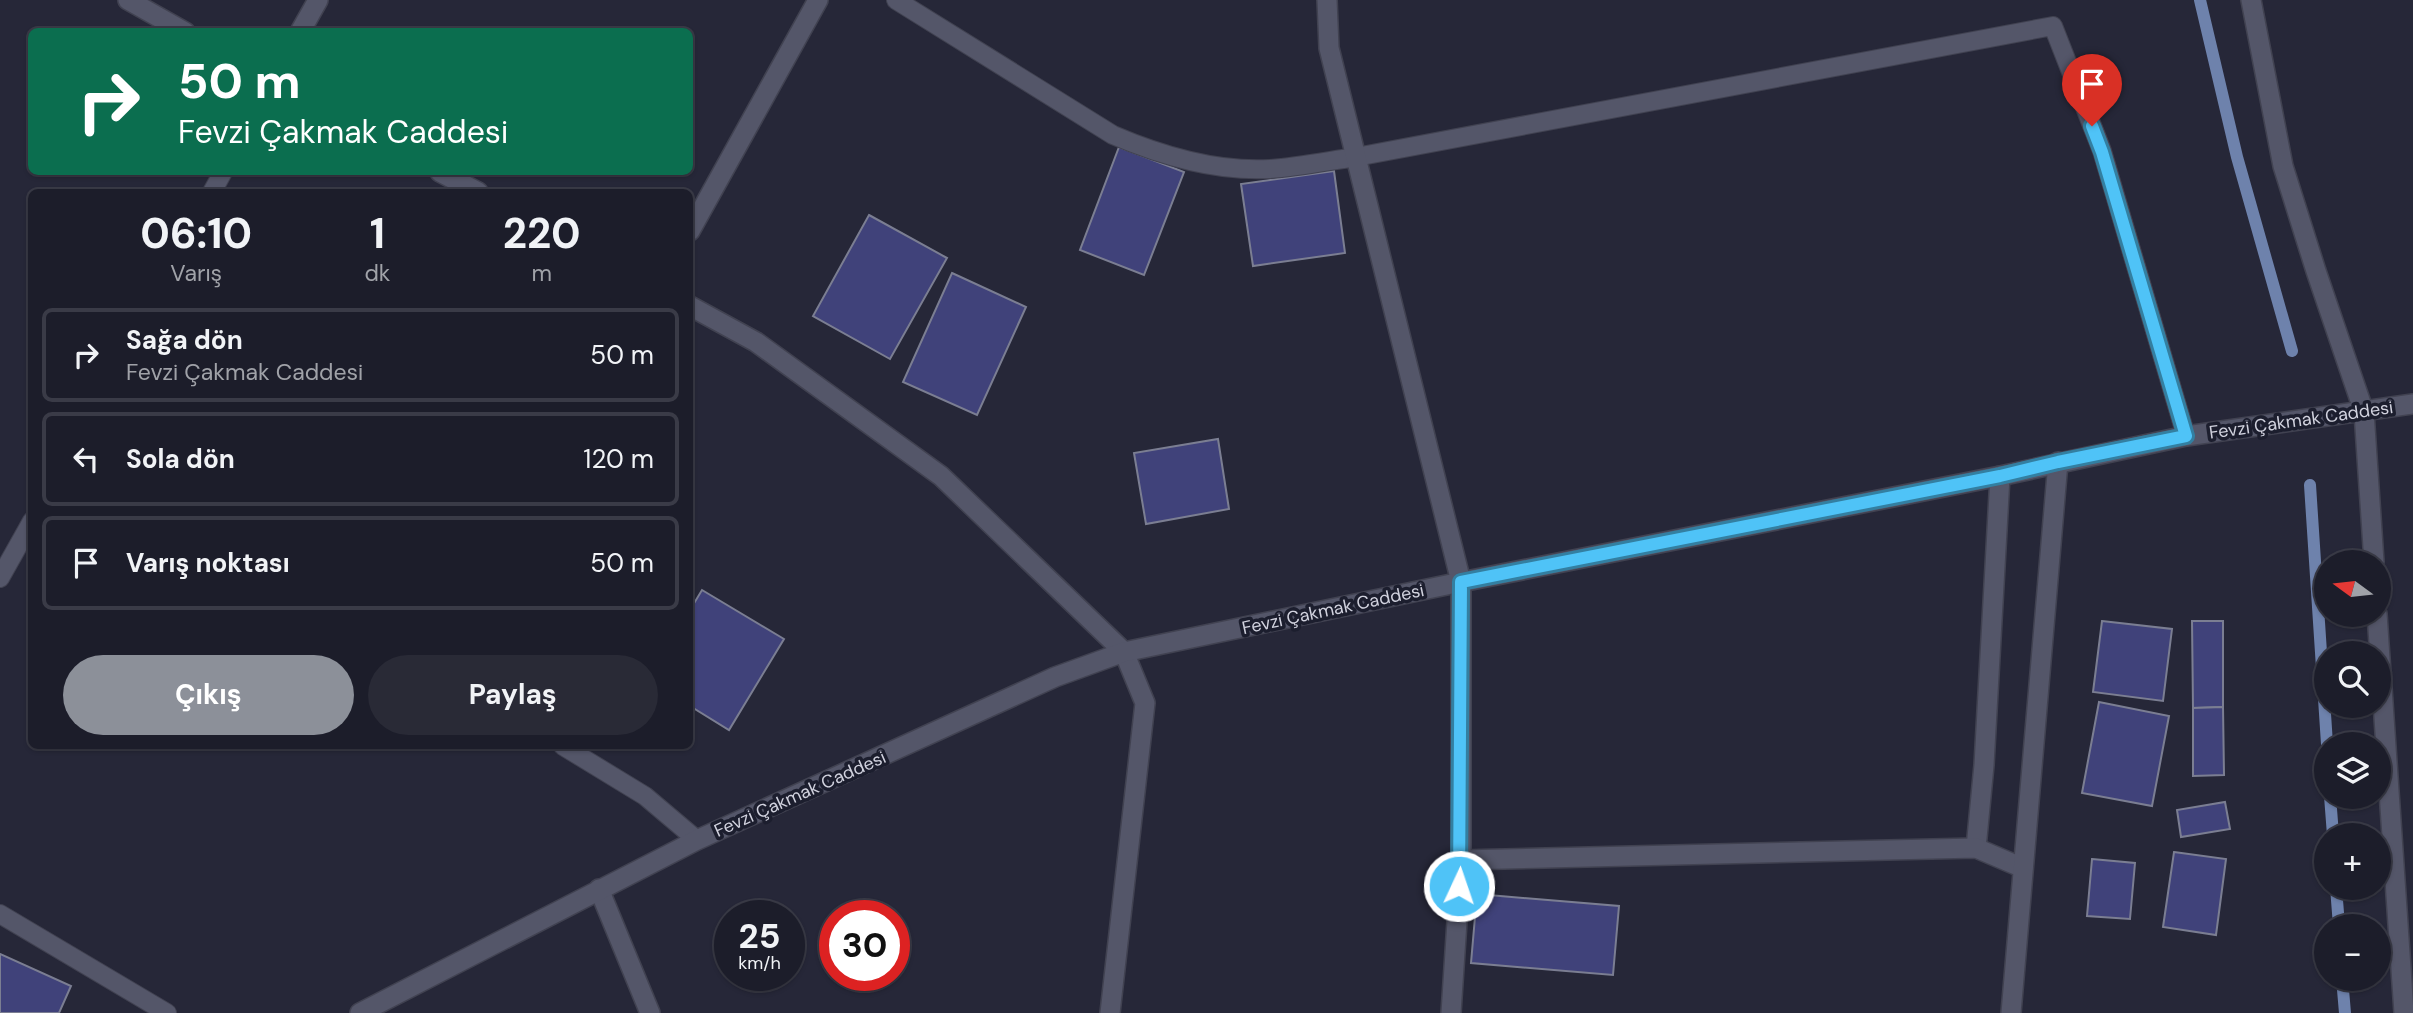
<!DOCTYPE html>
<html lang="tr">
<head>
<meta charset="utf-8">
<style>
	:root { --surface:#1c1d2a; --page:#292a36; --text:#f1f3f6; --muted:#a0a2a8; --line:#3a3b47; --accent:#8c9099 }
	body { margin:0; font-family:"DM Sans",sans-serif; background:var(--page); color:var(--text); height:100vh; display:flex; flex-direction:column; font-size:26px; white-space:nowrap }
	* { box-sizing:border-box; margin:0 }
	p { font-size:23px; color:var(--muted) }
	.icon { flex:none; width:38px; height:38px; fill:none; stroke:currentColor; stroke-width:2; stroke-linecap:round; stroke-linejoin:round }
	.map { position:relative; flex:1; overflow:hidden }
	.side { position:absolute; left:28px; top:189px; width:665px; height:560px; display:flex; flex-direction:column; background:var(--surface); border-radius:10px; box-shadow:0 2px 5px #0004,0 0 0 2px var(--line) }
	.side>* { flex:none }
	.banner { position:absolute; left:28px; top:28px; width:665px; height:147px; border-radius:10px; box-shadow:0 2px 5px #0004,0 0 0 2px var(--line); background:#0b6e4f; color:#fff; overflow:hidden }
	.needle { width:46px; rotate:285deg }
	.buttons { position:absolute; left:2314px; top:550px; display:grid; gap:14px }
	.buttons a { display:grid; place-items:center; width:77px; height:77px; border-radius:50%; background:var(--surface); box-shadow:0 2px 5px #0004,0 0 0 2px var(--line); font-size:35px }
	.speed { position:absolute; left:714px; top:900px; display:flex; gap:14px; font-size:35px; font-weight:700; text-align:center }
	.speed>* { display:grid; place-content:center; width:91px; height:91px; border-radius:50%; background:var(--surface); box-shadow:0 2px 5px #0004,0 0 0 2px var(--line); line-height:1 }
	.speed small { font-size:18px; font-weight:400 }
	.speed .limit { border:10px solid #d22; background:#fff; color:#111 }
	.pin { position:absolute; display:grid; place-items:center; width:60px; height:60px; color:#fff; margin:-72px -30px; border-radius:50% 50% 50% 0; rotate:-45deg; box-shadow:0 0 7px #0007 }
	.pin .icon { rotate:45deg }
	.me { position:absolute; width:77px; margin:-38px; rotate:3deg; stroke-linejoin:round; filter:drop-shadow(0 0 5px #0008) }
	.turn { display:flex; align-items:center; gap:24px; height:147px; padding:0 35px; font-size:32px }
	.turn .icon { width:91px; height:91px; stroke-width:2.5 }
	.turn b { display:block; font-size:49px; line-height:60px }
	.eta { display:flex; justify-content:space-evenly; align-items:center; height:119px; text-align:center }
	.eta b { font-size:42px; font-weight:700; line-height:49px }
	.button { display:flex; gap:14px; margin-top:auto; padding:14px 35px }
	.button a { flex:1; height:80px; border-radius:42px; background:var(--accent); color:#fff; font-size:28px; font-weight:700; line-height:80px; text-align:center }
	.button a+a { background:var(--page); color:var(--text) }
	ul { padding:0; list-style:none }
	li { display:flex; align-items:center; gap:21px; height:94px; margin:0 14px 10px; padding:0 21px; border:4px solid var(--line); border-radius:10px }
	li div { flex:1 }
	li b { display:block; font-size:26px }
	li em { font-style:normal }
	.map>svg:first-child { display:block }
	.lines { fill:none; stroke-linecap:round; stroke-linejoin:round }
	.stream { stroke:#6e82ac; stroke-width:12 }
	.building { fill:#40427a; stroke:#7b7e92; stroke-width:2 }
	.service-casing { stroke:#414251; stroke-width:20 }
	.minor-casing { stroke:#414251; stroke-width:22 }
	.tertiary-casing { stroke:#414251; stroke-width:22 }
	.service { stroke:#545669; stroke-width:18 }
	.minor { stroke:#545669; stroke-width:19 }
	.tertiary { stroke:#545669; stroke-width:19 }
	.route-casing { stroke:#337fa1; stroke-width:18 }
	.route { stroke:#4fc3f7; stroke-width:12 }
	.labels { text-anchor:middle; stroke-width:7; stroke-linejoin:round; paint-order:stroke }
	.street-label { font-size:18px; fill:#d1d2de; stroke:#1c1e2e }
</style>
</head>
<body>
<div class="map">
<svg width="2413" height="1013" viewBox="0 0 2413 1013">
	<rect width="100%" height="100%" fill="#262738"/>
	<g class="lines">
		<g class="stream">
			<path d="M2200,0L2237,157L2292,351"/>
			<path d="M2310,485L2327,744"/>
			<path d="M2330,796L2333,835"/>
			<path d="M2336,887L2339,926"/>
			<path d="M2342,978L2345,1013"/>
		</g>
	</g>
	<g class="building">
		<path d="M1119,147L1184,172L1144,275L1080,250Z"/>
		<path d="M1334,171L1345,253L1253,266L1241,184Z"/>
		<path d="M869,215L947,258L890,359L813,316Z"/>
		<path d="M952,273L1026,307L977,415L903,382Z"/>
		<path d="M1218,439L1229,509L1146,524L1134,453Z"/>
		<path d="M702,590L784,639L729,730L690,706V610Z"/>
		<path d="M2102,621L2172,629L2163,701L2093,692Z"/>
		<path d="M2192,621H2223V707L2193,708Z"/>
		<path d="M2099,702L2169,716L2152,806L2082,793Z"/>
		<path d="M2223,707L2224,775L2193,776V708Z"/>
		<path d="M2225,802L2230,829L2181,837L2177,810Z"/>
		<path d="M2174,852L2226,859L2216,935L2163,927Z"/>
		<path d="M2092,859L2135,863L2130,919L2087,916Z"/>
		<path d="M1477,894L1619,906L1613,975L1471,963Z"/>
		<path d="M0,954L71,986L59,1013H0Z"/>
	</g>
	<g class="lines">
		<g class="service-casing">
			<g id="service">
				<path d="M896,0L1113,135C1162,156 1216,172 1270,169C1299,167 1328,161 1356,157L2053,26L2102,151L2186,436"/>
				<path d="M212,192L223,172"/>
				<path d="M0,578L32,521"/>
				<path d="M563,746L645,796L697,840"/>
				<path d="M0,914L167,1013"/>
			</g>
		</g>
		<g class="minor-casing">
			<g id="minor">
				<path d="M128,0L185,32"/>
				<path d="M1327,0L1329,48L1461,582V860L1451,1013"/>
				<path d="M2251,0L2283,166L2316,271L2364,412L2374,562"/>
				<path d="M300,32L318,0"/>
				<path d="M440,172L478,192"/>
				<path d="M690,231L818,0"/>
				<path d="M690,306L756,342L941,476L1124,652L1145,703L1110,1013"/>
				<path d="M2377,614L2404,1013"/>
				<path d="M1976,848L1984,765L2000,476"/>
				<path d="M1461,860L1976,848L2023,868"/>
				<path d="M599,889L650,1013"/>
				<path d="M2011,1013L2058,462"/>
			</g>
		</g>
		<g class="tertiary-casing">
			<path id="tertiary" d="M360,1013L697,840L1055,677L1124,652L1461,582L2000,476L2186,436L2413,404"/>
		</g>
		<use href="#service" class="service"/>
		<use href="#minor" class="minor"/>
		<use href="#tertiary" class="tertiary"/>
	</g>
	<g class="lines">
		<g class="route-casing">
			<path id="route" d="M1459,886L1461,582L2000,476L2058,462L2186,436L2102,152L2092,126"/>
		</g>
		<use href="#route" class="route"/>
	</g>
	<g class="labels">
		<g class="street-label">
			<text transform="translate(2301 420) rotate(-8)" y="6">Fevzi Çakmak Caddesi</text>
			<text transform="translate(1333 609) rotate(-12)" y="6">Fevzi Çakmak Caddesi</text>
			<text transform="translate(800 794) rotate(-24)" y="6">Fevzi Çakmak Caddesi</text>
		</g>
	</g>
</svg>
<div class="buttons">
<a><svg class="needle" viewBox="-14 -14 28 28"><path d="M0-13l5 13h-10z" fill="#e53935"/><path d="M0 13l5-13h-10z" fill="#a0a2a8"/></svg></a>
<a><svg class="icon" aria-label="search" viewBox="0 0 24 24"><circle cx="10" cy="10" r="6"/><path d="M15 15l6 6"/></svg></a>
<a><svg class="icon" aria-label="layers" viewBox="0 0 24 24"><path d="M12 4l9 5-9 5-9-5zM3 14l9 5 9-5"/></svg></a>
<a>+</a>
<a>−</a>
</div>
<div class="speed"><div>25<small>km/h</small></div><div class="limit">30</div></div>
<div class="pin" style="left:2092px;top:126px;background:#d93025"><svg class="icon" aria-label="arrive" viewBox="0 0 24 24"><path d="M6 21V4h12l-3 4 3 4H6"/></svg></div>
<svg class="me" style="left:1459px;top:886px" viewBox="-20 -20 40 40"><circle r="17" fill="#4fc3f7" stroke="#fff" stroke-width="3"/><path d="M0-11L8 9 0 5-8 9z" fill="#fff"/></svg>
<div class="banner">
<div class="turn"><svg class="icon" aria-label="right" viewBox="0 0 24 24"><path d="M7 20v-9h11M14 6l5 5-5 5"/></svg><div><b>50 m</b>Fevzi Çakmak Caddesi</div></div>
</div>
<section class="side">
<div class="eta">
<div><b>06:10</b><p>Varış</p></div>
<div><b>1</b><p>dk</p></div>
<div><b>220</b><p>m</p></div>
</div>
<ul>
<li><svg class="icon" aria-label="right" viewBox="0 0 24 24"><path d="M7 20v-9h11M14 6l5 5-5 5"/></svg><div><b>Sağa dön</b><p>Fevzi Çakmak Caddesi</p></div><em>50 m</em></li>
<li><svg class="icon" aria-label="left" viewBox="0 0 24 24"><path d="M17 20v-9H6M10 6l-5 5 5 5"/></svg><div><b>Sola dön</b></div><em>120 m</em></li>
<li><svg class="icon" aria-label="arrive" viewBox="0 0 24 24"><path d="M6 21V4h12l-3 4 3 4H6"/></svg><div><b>Varış noktası</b></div><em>50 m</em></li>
</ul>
<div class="button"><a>Çıkış</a><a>Paylaş</a></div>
</section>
</div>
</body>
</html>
